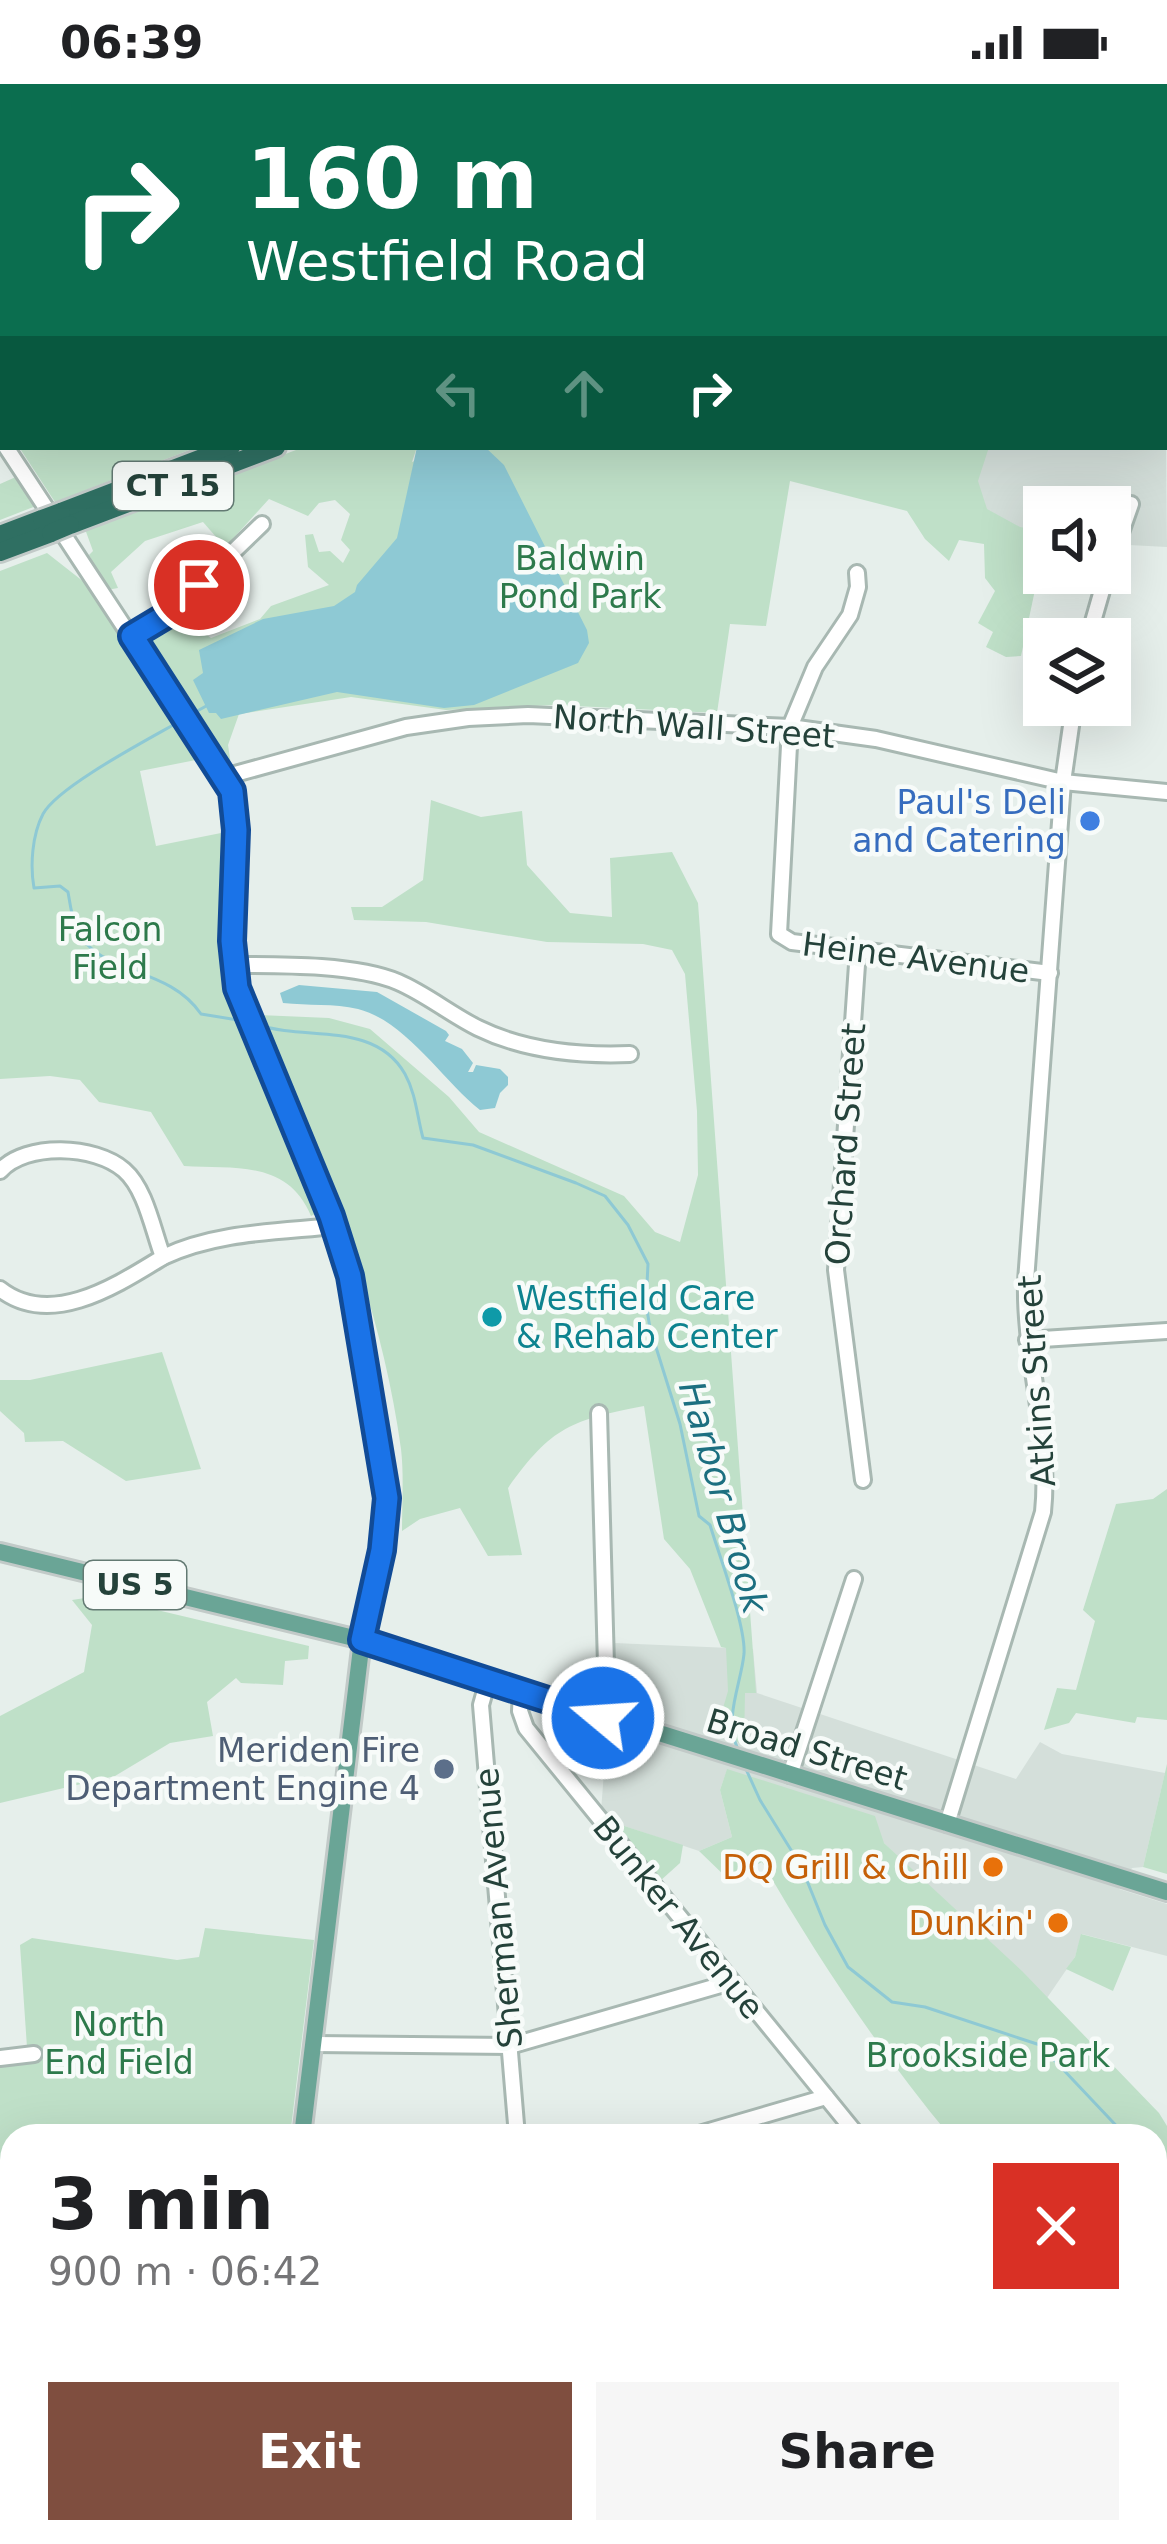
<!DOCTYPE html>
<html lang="en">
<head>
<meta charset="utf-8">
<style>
	:root { --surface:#fff; --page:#f6f6f6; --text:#202124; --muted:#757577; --accent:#7f4e3f }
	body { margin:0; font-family:"DejaVu Sans",sans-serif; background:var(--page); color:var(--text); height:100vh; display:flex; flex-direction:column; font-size:45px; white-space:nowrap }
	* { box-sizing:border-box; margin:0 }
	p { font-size:39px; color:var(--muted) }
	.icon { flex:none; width:66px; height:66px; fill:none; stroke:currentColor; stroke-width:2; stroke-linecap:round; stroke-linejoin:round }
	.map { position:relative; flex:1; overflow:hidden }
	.drawer { position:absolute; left:0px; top:2040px; width:1167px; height:420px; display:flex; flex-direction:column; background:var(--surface); border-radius:36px 36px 0 0; box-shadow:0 12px 48px #0002 }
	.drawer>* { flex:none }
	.hud { position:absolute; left:0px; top:0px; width:1167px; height:366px; box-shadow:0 12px 48px #0002; background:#0b6e4f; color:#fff; overflow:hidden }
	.tools { position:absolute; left:1023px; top:402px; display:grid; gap:24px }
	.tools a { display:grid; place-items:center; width:108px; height:108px; border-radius:0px; background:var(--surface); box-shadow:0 12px 48px #0002; font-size:60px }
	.pin { position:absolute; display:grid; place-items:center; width:102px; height:102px; color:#fff; margin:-51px; border:6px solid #fff; border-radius:50%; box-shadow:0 3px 12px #0007 }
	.me { position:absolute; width:132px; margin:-66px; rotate:288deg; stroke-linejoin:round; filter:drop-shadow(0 0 9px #0008) }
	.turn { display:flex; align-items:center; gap:42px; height:252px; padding:0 48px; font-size:54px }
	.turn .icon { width:156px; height:156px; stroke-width:2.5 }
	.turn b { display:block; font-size:84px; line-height:102px }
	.lanes { display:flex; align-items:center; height:114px; padding:0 48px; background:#0003; justify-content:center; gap:60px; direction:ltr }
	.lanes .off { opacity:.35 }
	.round { display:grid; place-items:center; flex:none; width:126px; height:126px; border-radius:0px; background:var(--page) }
	.head { display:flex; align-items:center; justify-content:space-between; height:204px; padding:0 48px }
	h1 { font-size:72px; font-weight:600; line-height:90px }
	.primary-button { display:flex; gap:24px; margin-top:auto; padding:24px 48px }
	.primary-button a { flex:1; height:138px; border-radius:0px; background:var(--accent); color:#fff; font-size:48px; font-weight:600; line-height:138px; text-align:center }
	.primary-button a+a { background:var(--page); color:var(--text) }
	.status { display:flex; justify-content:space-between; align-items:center; height:84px; padding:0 60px; background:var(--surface); direction:ltr }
	.status svg { height:33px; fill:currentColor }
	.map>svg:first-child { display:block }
	.built { fill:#d4dfda }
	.green { fill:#bfe0c8 }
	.water { fill:#8ec9d4 }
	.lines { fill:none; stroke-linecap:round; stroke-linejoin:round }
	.stream { stroke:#8ec9d4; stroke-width:3 }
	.minor-casing { stroke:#a8b8b2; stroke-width:20 }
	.major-casing { stroke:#c2cac8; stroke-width:22 }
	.highway-casing { stroke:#c2cac8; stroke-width:24 }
	.minor { stroke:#fff; stroke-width:14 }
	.major { stroke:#6aa596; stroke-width:16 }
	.highway { stroke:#2f6f62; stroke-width:18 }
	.highway-bridge-casing { stroke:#c2cac8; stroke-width:24; stroke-linecap:butt }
	.highway-bridge { stroke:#2f6f62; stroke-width:18 }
	.route-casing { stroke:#114b97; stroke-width:30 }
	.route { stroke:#1a73e8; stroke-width:21 }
	.shop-dot { fill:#3f7fe0; stroke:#f7fbf9; stroke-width:4.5 }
	.culture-dot { fill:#0f9aa8; stroke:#f7fbf9; stroke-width:4.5 }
	.service-dot { fill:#5c6f8a; stroke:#f7fbf9; stroke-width:4.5 }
	.food-dot { fill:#e8710a; stroke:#f7fbf9; stroke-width:4.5 }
	.labels { text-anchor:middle; stroke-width:9; stroke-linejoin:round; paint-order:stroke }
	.shield { fill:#f7fbf9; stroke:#637a73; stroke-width:3 }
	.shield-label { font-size:30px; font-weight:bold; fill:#24423a }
	.park-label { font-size:33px; fill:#2d7a4b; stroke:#f7fbf9 }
	.street-label { font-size:33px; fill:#24423a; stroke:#f7fbf9 }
	.shop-label { font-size:33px; fill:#366cbe; stroke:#f7fbf9; text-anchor:end }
	.culture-label { font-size:33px; fill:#0d838f; stroke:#f7fbf9; text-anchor:start }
	.service-label { font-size:33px; fill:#4e5e75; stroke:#f7fbf9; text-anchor:end }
	.food-label { font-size:33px; fill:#c56008; stroke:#f7fbf9; text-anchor:end }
	.water-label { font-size:36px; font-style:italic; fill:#1c6f80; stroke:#f7fbf9 }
</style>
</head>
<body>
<div class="status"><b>06:39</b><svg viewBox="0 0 49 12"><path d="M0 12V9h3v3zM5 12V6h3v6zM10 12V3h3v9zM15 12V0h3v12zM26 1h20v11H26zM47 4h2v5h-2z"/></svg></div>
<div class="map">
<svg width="1167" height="2460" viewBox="0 0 1167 2460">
	<rect width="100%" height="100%" fill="#e6efeb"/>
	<g class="built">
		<path d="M1164,155L1167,463L1110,460V423H1044V452L966,441L980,363H1164Z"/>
		<path d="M614,1559L753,1565L757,1609L1016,1695L1040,1658L1062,1670L1165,1689L1143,1783L1132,1784L1119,1805L1167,1820V1872L1082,1850L1075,1873L1047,1914L884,1759L727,1686L720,1706L732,1753L699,1767L612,1738L601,1727Z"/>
		<path d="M0,2082L12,2113V2177L0,2182Z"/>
	</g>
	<g class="green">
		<path d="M0,0H445L446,3H3V194Z"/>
		<path d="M19,363H197L55,418Z"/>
		<path d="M304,363H417L412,378L452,363H989L978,397L987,425L1020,443L1041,447L1043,468L1021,572L1006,573L986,563L993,548L978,539L995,507L985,494L984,460L959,456L949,477L925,455L907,427L790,397L766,542L730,540L717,629L555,621L446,626L351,613L239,630L228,661L231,681L148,555L178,532V539L187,536L211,554L260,535L271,522L329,501L308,483L305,451L313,450L319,468L330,467L343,479L350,466L341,456L350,430L335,416L319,419L308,432L269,415L210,480L199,468L217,454L203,438L145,457L111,488L118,504L107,506L89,471L93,467L85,445Z"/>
		<path d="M18,392L36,422L0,436V400Z"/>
		<path d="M47,469L84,498L201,675L140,687L156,762L226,748L221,856L227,907L317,1117L315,1130L311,1132C288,1076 235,1085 184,1082L151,1028L99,1018L80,996L50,992L0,995V487Z"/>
		<path d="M431,716L481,733L522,727L527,781L570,829L612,833L610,774L672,768L698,819L756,1609H745L744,1661L716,1648L728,1607L726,1564L721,1563L690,1485L664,1455L644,1322C572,1336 552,1342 508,1404L522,1471L488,1472L460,1424L420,1435L402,1447C402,1420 404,1391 401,1365C380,1211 320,1072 259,931L329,934L370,945L449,1013L479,1048L624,1112L655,1148L680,1158L698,1091L697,1027L685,890L672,866L643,860L547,858L426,838L354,836L351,823H382L423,796Z"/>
		<path d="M162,1268L201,1385L126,1397L63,1357L25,1358L24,1349L0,1327V1296H30Z"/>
		<path d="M1167,1405V1636L1137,1633L1135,1639L1076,1629L1069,1639L1044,1646L1057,1604L1076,1606L1095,1537L1083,1526L1116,1420L1153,1415Z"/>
		<path d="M98,1512L309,1562L308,1575L285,1577L283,1601L241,1599L236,1594L207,1618L213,1652L170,1659L115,1692L0,1719V1632L84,1588L92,1541L72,1516Z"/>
		<path d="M1167,1680V1790L1143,1783Z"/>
		<path d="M727,1685L875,1732L884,1759L1022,1887L1159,2029L1167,2042V2401L1155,2387V2052H950C879,1967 817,1873 762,1778L728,1795L699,1767L732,1753L720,1706Z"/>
		<path d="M612,1738L683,1761L680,1779L660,1797Z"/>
		<path d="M205,1844L314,1856L290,2052H168L164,2042L135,2052H12V2094L6,2096L0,2082V1982L28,1978L20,1861L32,1854L177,1876L199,1873Z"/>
		<path d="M1081,1850L1131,1863L1113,1907L1066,1885L1075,1873Z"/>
		<path d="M1155,2423L1167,2437V2460H1020L1018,2448H1155Z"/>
		<path d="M0,2426H12V2448H93L100,2460H22L0,2443Z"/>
	</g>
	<g class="water">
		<path d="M417,363H485L504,381L587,546L589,559L578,579L474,621L444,624L337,608L221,635L216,629H209L193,596L203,589L199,566L263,535L334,522L355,508L357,501L397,454Z"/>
		<path d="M299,901L377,908L446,947L449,951L445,957L462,965L473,979L468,988H473L476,981L500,985L508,993V1001L500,1009L495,1024L480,1026C443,997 406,937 358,925C334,919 308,922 283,919L280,909Z"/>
	</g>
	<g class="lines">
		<g class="stream">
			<path d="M384,0L385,3"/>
			<path d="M1061,3L1069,0"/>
			<path d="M0,15L3,16"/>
			<path d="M190,631L208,621"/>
			<path d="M182,636C151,654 58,702 43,730C32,751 30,782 34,804L60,802L68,808C70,820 72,835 77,846C99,892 168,881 201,930L244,937"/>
			<path d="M259,941C307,957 375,937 405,990C416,1010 417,1032 423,1054L473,1061L576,1099L605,1112L628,1141L648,1180L646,1220L650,1244L680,1340L699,1432L710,1441C719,1471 746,1542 744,1570C741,1600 724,1633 737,1663"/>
			<path d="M745,1683L760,1716L801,1782L825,1841L848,1883L892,1918L925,1923L1040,1961L1126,2052"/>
			<path d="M1155,2272L1167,2287"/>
		</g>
		<g class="minor-casing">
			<g id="minor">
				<path d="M6,363L232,707L236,746L232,857L237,904L338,1151L355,1214L387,1414L382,1466L362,1556"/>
				<path d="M1110,480L1131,420"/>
				<path d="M857,489L858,503L850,531L815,583L790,643L779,850L792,858L1050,889"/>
				<path d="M132,552L179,520L262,440"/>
				<path d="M1088,555L1107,489"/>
				<path d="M224,693L406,643L468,634L528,631L790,643L876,655L1063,698L1167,708"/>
				<path d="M858,866L836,1186L863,1396"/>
				<path d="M234,881C280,881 355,880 398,898C426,910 450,930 478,944C525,967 579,972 630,970"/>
				<path d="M0,1087C26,1058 95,1061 124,1086C146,1105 153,1147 163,1173C117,1201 51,1245 0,1205"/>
				<path d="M163,1173C216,1148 276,1148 335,1142"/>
				<path d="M1027,1256L1167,1247"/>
				<path d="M599,1329L606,1581L603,1633"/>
				<path d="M488,1596L481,1621L517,2052"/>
				<path d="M521,1607L520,1627L526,1644L858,2052"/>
				<path d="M790,1691L854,1495"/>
				<path d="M947,1740L1043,1428C1051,1351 1024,1275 1026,1197L1063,698L1074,621"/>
				<path d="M314,1960L510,1962L731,1898"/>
				<path d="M0,1974L34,1970"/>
				<path d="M692,2052L826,2013"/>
				<path d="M0,2192L12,2188"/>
				<path d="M0,2369L12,2364"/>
				<path d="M1155,2406L1167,2420"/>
				<path d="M159,2448L164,2460"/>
				<path d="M550,2448L551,2460"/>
				<path d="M1010,2448L1011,2460"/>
			</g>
		</g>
		<g class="major-casing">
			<g id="major">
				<path d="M0,1468L362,1556L1167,1808"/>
				<path d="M302,2052L362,1556"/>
				<path d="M347,2448L351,2460"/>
			</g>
		</g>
		<g class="highway-casing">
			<g id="highway">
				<path d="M1164,3L1167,2"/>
				<path d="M1164,27L1167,26"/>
				<path d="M61,428L231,363"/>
				<path d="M70,441L276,363"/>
				<path d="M0,451L42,435"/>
				<path d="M0,468L51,449"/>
			</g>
		</g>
		<use href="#minor" class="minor"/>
		<use href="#major" class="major"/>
		<use href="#highway" class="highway"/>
		<g class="highway-bridge-casing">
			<g id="highway-bridge">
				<path d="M42,435L61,428"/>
				<path d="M51,449L70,441"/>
			</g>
		</g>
		<use href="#highway-bridge" class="highway-bridge"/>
	</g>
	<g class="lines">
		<g class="route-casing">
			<path id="route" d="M199,501L167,531L132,552L232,707L236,746L232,857L237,904L331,1132L350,1192L387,1414L382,1466L362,1556L603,1634"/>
		</g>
		<use href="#route" class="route"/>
	</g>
	<circle class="shop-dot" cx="1090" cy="737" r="12"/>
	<circle class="culture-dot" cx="492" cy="1233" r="12"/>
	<circle class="service-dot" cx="444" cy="1685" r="12"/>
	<g class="food-dot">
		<circle cx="993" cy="1783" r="12"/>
		<circle cx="1058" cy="1839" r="12"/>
	</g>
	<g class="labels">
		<g class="shield">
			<rect x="113" y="378" width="120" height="48" rx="9"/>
			<rect x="84" y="1477" width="102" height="48" rx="9"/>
		</g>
		<g class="shield-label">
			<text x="173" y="412">CT 15</text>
			<text x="135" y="1511">US 5</text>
		</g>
		<g class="park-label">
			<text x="580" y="486">Baldwin<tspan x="580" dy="38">Pond Park</tspan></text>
			<text x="110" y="857">Falcon<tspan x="110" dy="38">Field</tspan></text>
			<text x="119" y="1952">North<tspan x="119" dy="38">End Field</tspan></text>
			<text x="988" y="1983">Brookside Park</text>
		</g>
		<g class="street-label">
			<text transform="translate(694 642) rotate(4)" y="12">North Wall Street</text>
			<text transform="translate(916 873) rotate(7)" y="12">Heine Avenue</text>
			<text transform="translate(845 1060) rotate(-86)" y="12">Orchard Street</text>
			<text transform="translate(1036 1297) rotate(-94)" y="12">Atkins Street</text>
			<text transform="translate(807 1665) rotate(17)" y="12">Broad Street</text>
			<text transform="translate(498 1824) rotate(-95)" y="12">Sherman Avenue</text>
			<text transform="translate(679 1833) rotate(51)" y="12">Bunker Avenue</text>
		</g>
		<g class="shop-label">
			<text x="1066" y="730">Paul's Deli<tspan x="1066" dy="38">and Catering</tspan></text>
		</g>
		<g class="culture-label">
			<text x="516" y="1226">Westfield Care<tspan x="516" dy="38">&amp; Rehab Center</tspan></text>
		</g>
		<g class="service-label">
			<text x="420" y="1678">Meriden Fire<tspan x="420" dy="38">Department Engine 4</tspan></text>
		</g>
		<g class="food-label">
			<text x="969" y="1795">DQ Grill &amp; Chill</text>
			<text x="1034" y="1851">Dunkin'</text>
		</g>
		<g class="water-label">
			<text transform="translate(724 1413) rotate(74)" y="13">Harbor Brook</text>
		</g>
	</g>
</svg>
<div class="tools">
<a><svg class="icon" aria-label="sound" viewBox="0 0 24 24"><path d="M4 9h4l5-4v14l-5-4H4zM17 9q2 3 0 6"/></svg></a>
<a><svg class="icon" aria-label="layers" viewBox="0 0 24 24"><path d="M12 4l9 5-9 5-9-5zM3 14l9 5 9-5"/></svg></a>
</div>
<div class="pin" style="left:199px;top:501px;background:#d93025"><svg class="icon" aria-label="arrive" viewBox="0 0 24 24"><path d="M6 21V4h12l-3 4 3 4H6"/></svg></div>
<svg class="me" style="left:603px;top:1634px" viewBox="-20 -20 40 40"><circle r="17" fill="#1a73e8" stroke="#fff" stroke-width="3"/><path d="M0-11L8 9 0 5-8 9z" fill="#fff"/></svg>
<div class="hud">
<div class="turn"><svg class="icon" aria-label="right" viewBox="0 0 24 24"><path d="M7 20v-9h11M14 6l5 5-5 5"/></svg><div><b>160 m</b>Westfield Road</div></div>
<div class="lanes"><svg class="icon off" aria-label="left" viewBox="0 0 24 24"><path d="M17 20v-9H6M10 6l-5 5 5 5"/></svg><svg class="icon off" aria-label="ahead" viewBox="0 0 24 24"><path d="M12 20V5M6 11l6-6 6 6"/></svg><svg class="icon" aria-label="right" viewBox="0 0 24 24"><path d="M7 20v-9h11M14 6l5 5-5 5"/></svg></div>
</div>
<section class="drawer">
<div class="head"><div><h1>3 min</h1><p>900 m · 06:42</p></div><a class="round" style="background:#d93025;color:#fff"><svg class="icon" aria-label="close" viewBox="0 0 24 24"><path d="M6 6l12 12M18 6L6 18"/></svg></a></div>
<div class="primary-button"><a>Exit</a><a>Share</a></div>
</section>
</div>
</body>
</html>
